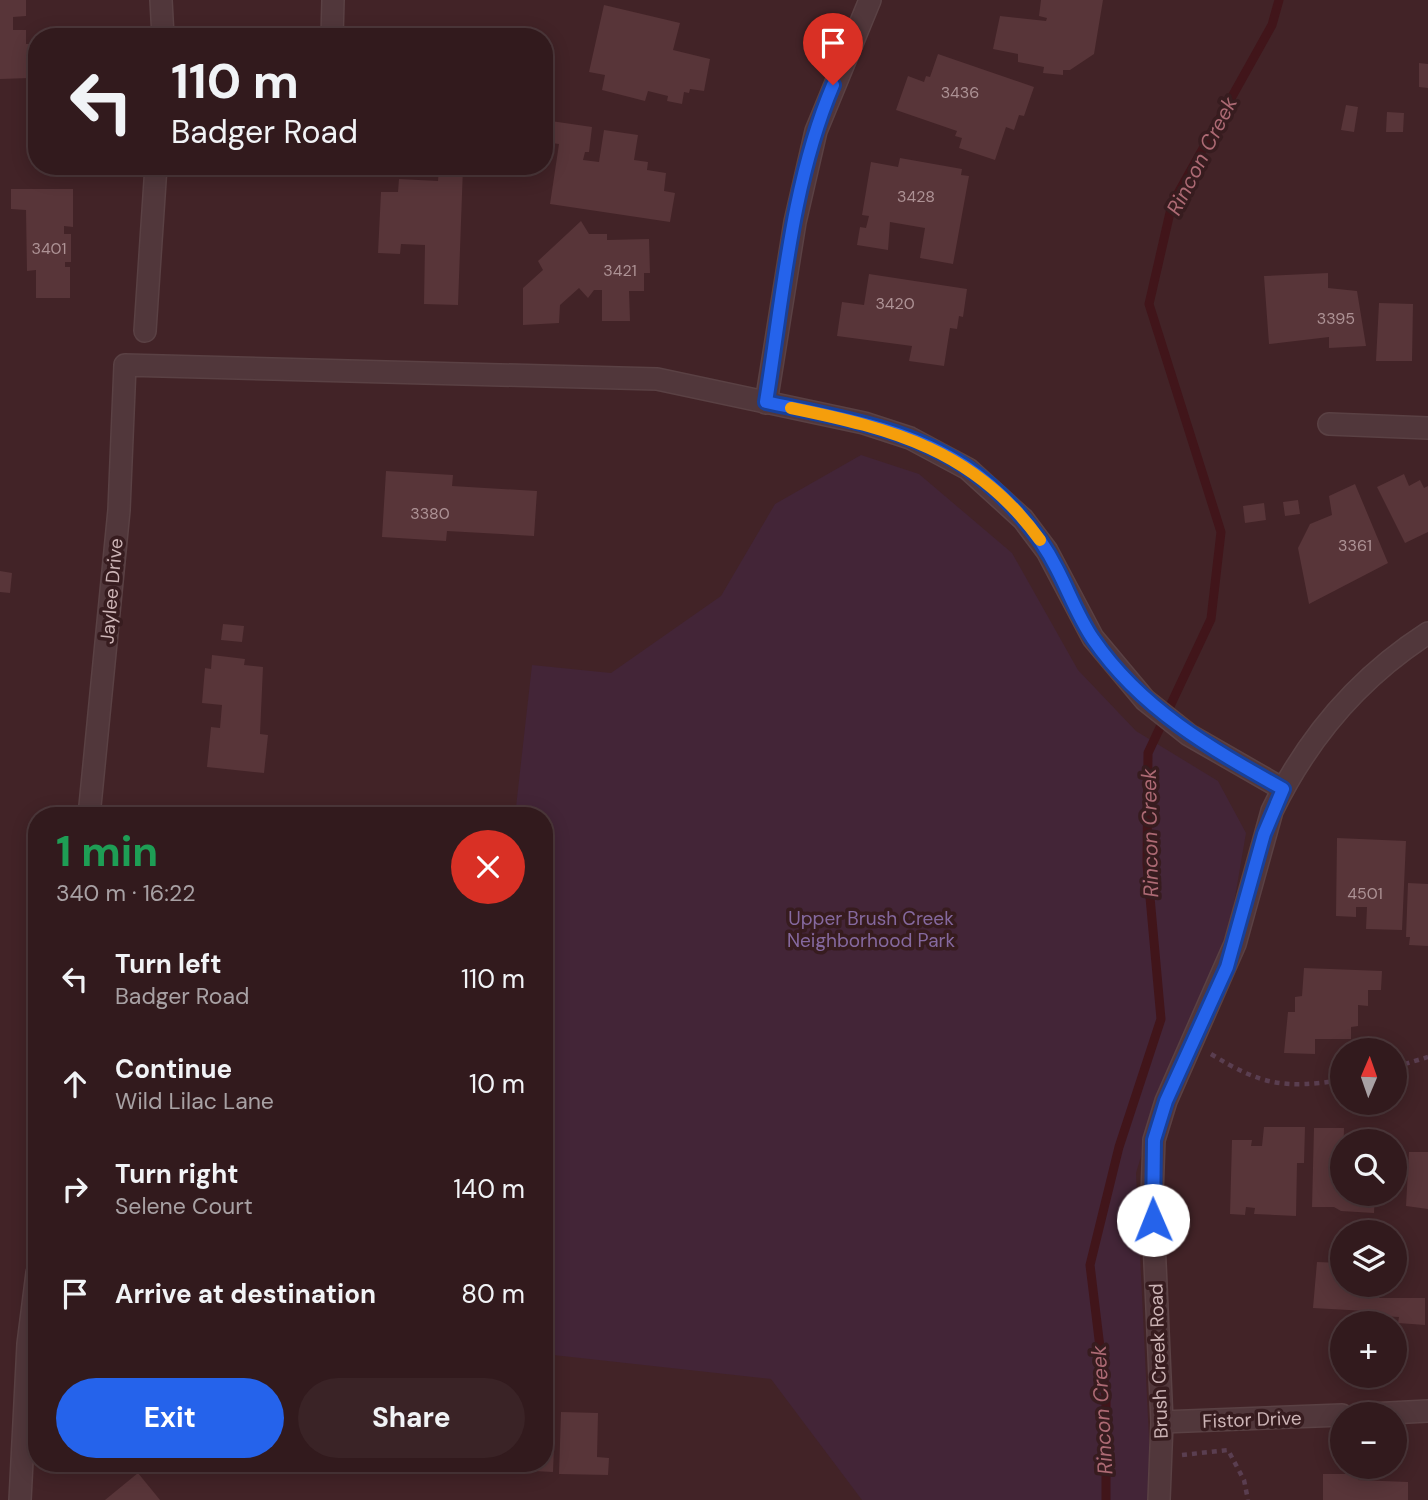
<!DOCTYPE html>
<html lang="en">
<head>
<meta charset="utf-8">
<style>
	:root { --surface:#321a1d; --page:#3a2326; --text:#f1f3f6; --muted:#a8a1a4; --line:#4d383b; --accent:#2563eb }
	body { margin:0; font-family:"DM Sans",sans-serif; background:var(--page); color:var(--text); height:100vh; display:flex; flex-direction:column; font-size:26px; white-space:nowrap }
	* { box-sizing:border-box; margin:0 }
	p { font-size:23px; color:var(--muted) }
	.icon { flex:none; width:38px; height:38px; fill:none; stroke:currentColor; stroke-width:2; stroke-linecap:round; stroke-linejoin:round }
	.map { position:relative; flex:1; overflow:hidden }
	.sheet { position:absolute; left:28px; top:807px; width:525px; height:665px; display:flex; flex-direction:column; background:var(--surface); border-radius:28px; box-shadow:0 4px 18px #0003,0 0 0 2px var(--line) }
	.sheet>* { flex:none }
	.banner { position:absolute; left:28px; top:28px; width:525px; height:147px; border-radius:28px; box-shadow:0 4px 18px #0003,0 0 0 2px var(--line); background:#321a1d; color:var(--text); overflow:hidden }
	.needle { width:46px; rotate:2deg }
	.buttons { position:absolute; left:1330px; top:1038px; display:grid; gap:14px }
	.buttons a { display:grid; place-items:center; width:77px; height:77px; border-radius:50%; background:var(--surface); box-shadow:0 4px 18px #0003,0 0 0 2px var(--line); font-size:35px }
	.pin { position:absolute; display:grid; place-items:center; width:60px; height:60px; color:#fff; margin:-72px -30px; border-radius:50% 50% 50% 0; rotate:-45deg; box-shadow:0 0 7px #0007 }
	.pin .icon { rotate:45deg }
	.me { position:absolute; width:77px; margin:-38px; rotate:359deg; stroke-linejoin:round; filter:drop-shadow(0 0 5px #0008) }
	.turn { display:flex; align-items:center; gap:24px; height:147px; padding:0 28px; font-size:32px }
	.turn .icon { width:91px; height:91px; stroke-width:2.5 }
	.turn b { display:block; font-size:49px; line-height:60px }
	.round { display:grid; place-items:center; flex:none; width:74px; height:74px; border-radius:37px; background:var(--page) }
	.overview { display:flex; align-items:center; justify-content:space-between; height:119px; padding:0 28px }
	h1 { font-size:42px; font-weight:700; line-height:52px; color:#1e9e55 }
	.button { display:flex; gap:14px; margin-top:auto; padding:14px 28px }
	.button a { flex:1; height:80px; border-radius:42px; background:var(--accent); color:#fff; font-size:28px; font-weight:700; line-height:80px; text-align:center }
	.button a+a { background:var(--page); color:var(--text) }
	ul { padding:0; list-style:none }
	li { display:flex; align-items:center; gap:21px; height:105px; padding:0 28px }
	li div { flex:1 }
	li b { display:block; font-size:26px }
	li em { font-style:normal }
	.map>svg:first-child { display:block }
	.green { fill:#432537 }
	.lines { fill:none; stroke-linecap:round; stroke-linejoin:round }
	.stream { stroke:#41151a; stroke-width:9 }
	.building { fill:#583539 }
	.minor-casing { stroke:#5a4144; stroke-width:24 }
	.path { stroke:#5a3e50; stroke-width:4.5; stroke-dasharray:5 5; stroke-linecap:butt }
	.minor { stroke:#51373b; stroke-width:21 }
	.route-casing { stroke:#184099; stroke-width:18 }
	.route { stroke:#2563eb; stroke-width:12 }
	.slow { stroke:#f59e0b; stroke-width:12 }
	.labels { text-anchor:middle; stroke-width:7; stroke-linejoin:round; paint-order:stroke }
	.number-label { font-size:16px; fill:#ad9295 }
	.street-label { font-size:19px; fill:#ccb4b6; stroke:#371c1f }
	.park-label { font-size:19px; fill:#85699f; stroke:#371c1f }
	.water-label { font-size:21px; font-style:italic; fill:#ad6a74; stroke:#371c1f }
</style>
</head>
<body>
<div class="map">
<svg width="1428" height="1500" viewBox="0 0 1428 1500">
	<rect width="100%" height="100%" fill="#422327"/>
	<path class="green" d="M861,455L919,474L1012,553L1078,670L1136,731L1218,781L1246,833L1226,950L1165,1077L1136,1173L1152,1500H862L771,1379L544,1354V816H515L532,665L611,673L721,596L775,504Z"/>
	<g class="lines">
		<path class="stream" d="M1106,1500V1397L1090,1265L1119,1147L1161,1019L1147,864L1148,753L1211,619L1221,532L1149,304L1172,204L1272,25L1279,0"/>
	</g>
	<g class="building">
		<path d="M0,0H26V16L13,17V30H26V44H30V78L0,79Z"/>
		<path d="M1041,0H1103L1094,54L1070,70H1063V75L1043,73L1044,67L1018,62V54L993,49L1000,16L1046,21L1047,18L1039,16Z"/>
		<path d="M604,5L680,23L673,50L710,59L704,91L690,89L689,93L684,92L682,104L667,101L668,96L648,91L645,101L602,90L605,75L589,72Z"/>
		<path d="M938,54L1034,87L1024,116L1019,115L1014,130L1006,127L995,160L959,148L962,138L955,136L957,131L896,110L908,76L924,82L926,76L930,77Z"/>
		<path d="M1419,63L1428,64V88L1419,87Z"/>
		<path d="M1346,105L1358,107L1354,132L1341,130Z"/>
		<path d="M1387,112L1404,113L1403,132H1386Z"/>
		<path d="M544,120L592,127L589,152H585L583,160L599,162L604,130L638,135L634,160L648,162L647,170L666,173L664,191L675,193L670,222L550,204L559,144L544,142Z"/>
		<path d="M900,158L962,169L961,175L969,176L953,264L920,258L925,228L890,222L888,250L857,245L860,227L866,228L869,216L862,215L871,162L898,167Z"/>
		<path d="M439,167H463L458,305L424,304L425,245L401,244L400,254L378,253L381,192H398L399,179L438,181Z"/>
		<path d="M11,189H73V227L64,226V234H71V262H65V267H70V298H36V270L27,271L26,210L11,209Z"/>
		<path d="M581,221L589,234H607V240L649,239L650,273H644V291H629L630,321H602V290H594L588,298L579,288L560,305L559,323L523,325V288L543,270L538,261Z"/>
		<path d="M1328,273V288L1357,291L1366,346L1329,348V337L1269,344L1264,276Z"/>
		<path d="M869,274L967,289L963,317L959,316L957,329L950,328L944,366L909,361L912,346L837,336L842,302L864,305Z"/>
		<path d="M1379,303L1413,304L1412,361H1376Z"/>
		<path d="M386,471L453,475L452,486L537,491L534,536L447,531L446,541L382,537Z"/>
		<path d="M1404,474L1409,486L1420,480L1424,488L1428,486V532L1405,543L1377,487Z"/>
		<path d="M1355,484L1388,563L1309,604L1298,548L1310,524L1332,515L1329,496Z"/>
		<path d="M1298,500L1300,514L1285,516L1283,502Z"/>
		<path d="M1264,503L1266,520L1245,523L1243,506Z"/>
		<path d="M0,571L12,573L10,593L0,592Z"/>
		<path d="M223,624L244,626L242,642L221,640Z"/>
		<path d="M212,655L245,659L244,665L263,667L260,734L268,735L264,773L207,767L211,727L220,728L222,705L202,703L205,668L211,669Z"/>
		<path d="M1337,838L1406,841L1402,930L1366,929L1367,907H1356V917L1336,916Z"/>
		<path d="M1408,883L1428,884V946L1409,945L1410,937H1406Z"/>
		<path d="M1304,968L1382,971L1381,990H1368V1006L1358,1005V1026L1351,1027V1039H1315V1054L1284,1053L1288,1012H1295V997L1302,996Z"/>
		<path d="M1264,1127H1305L1304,1163H1297L1296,1216L1254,1214L1255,1208L1246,1207L1245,1215L1230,1214L1232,1140H1252L1251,1146H1262Z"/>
		<path d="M1314,1128H1344L1342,1194H1375L1374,1213L1341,1211L1334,1207H1312Z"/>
		<path d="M1409,1152H1428V1209L1406,1206Z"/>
		<path d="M1317,1262L1342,1263V1284H1379V1298H1425V1325L1398,1323L1399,1317L1365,1315L1366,1311L1313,1308Z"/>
		<path d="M561,1412L598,1413L597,1457L609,1458L608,1475L559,1474Z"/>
		<path d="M544,1421L555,1422L553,1472L533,1471V1463H544Z"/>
		<path d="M138,1473L160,1500H105Z"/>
		<path d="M1323,1474H1361L1358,1480L1408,1482V1500H1323Z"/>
	</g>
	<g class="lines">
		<g class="minor-casing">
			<g id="minor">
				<path d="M161,0L163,37"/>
				<path d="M332,37L333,0"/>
				<path d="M145,331L156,166"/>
				<path d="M766,403L795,222L816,131L870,0"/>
				<path d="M1329,424L1428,428"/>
				<path d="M89,816L119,510L125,365L657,379L864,423L910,438L968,469L1023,519L1047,551L1093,638L1145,700L1189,735L1283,789"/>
				<path d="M1370,1414L1428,1411"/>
				<path d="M1162,1422L1342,1415"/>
				<path d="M20,1500L28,1344L37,1273"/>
				<path d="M1159,1500L1162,1422L1152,1195L1154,1140L1166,1101L1235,944L1272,811C1308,737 1358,678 1428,633"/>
			</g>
		</g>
		<g class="path">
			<path d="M1211,1054C1261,1085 1284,1089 1342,1080"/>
			<path d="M1395,1067L1428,1057"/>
			<path d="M1182,1455L1228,1450L1244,1480L1248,1500"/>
		</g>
		<use href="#minor" class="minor"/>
	</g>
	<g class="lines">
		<g class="route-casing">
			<path id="route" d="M833,85C791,184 783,297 766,402C835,417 906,427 966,467C1003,492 1037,529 1057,569C1069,592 1078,617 1093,639C1141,709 1210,748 1283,789L1264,834L1227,967L1166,1101L1154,1140L1153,1220"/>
		</g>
		<use href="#route" class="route"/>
		<path class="slow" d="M791,408C893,429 975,450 1040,540"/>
	</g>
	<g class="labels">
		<g class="number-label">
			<text x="960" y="98">3436</text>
			<text x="916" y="202">3428</text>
			<text x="49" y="254">3401</text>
			<text x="620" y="276">3421</text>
			<text x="895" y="309">3420</text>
			<text x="1336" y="324">3395</text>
			<text x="430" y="519">3380</text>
			<text x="1355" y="551">3361</text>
			<text x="1365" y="899">4501</text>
		</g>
		<g class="street-label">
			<text transform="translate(111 591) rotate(-85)" y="7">Jaylee Drive</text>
			<text transform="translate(1158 1361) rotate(-92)" y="7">Brush Creek Road</text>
			<text transform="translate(1252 1419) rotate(-2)" y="7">Fistor Drive</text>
		</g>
		<g class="park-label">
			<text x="871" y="925">Upper Brush Creek<tspan x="871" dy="22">Neighborhood Park</tspan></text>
		</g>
		<g class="water-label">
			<text transform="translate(1202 156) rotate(-63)" y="7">Rincon Creek</text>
			<text transform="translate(1150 833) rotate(-91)" y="7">Rincon Creek</text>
			<text transform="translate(1102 1410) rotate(-93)" y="7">Rincon Creek</text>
		</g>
	</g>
</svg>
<div class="buttons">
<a><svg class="needle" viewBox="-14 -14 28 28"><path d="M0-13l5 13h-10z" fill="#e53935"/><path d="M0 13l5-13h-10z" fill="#a8a1a4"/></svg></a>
<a><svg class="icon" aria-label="search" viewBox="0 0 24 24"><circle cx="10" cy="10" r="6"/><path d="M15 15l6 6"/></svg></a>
<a><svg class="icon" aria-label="layers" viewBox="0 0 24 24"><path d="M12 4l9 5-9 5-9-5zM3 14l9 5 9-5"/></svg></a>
<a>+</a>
<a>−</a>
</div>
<div class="pin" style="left:833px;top:85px;background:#d93025"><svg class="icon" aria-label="arrive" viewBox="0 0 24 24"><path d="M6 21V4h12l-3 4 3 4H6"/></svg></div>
<svg class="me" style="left:1153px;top:1220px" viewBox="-20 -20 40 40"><circle r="19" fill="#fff"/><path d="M0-13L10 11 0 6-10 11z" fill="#2563eb"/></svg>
<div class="banner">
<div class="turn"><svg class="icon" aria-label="left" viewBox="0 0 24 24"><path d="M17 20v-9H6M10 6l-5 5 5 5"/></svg><div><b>110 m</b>Badger Road</div></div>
</div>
<section class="sheet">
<div class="overview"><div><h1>1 min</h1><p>340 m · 16:22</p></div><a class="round" style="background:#d93025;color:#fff"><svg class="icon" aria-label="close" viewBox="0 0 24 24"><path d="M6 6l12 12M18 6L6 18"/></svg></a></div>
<ul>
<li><svg class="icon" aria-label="left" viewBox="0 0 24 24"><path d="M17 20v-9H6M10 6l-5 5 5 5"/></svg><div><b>Turn left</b><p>Badger Road</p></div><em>110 m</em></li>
<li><svg class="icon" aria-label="ahead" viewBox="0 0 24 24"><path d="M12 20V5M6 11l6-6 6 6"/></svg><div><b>Continue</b><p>Wild Lilac Lane</p></div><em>10 m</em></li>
<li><svg class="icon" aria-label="right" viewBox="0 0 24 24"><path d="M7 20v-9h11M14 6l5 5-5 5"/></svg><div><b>Turn right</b><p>Selene Court</p></div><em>140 m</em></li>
<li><svg class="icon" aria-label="arrive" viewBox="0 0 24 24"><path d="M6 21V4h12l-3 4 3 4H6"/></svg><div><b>Arrive at destination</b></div><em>80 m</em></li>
</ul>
<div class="button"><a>Exit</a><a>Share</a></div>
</section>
</div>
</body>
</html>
